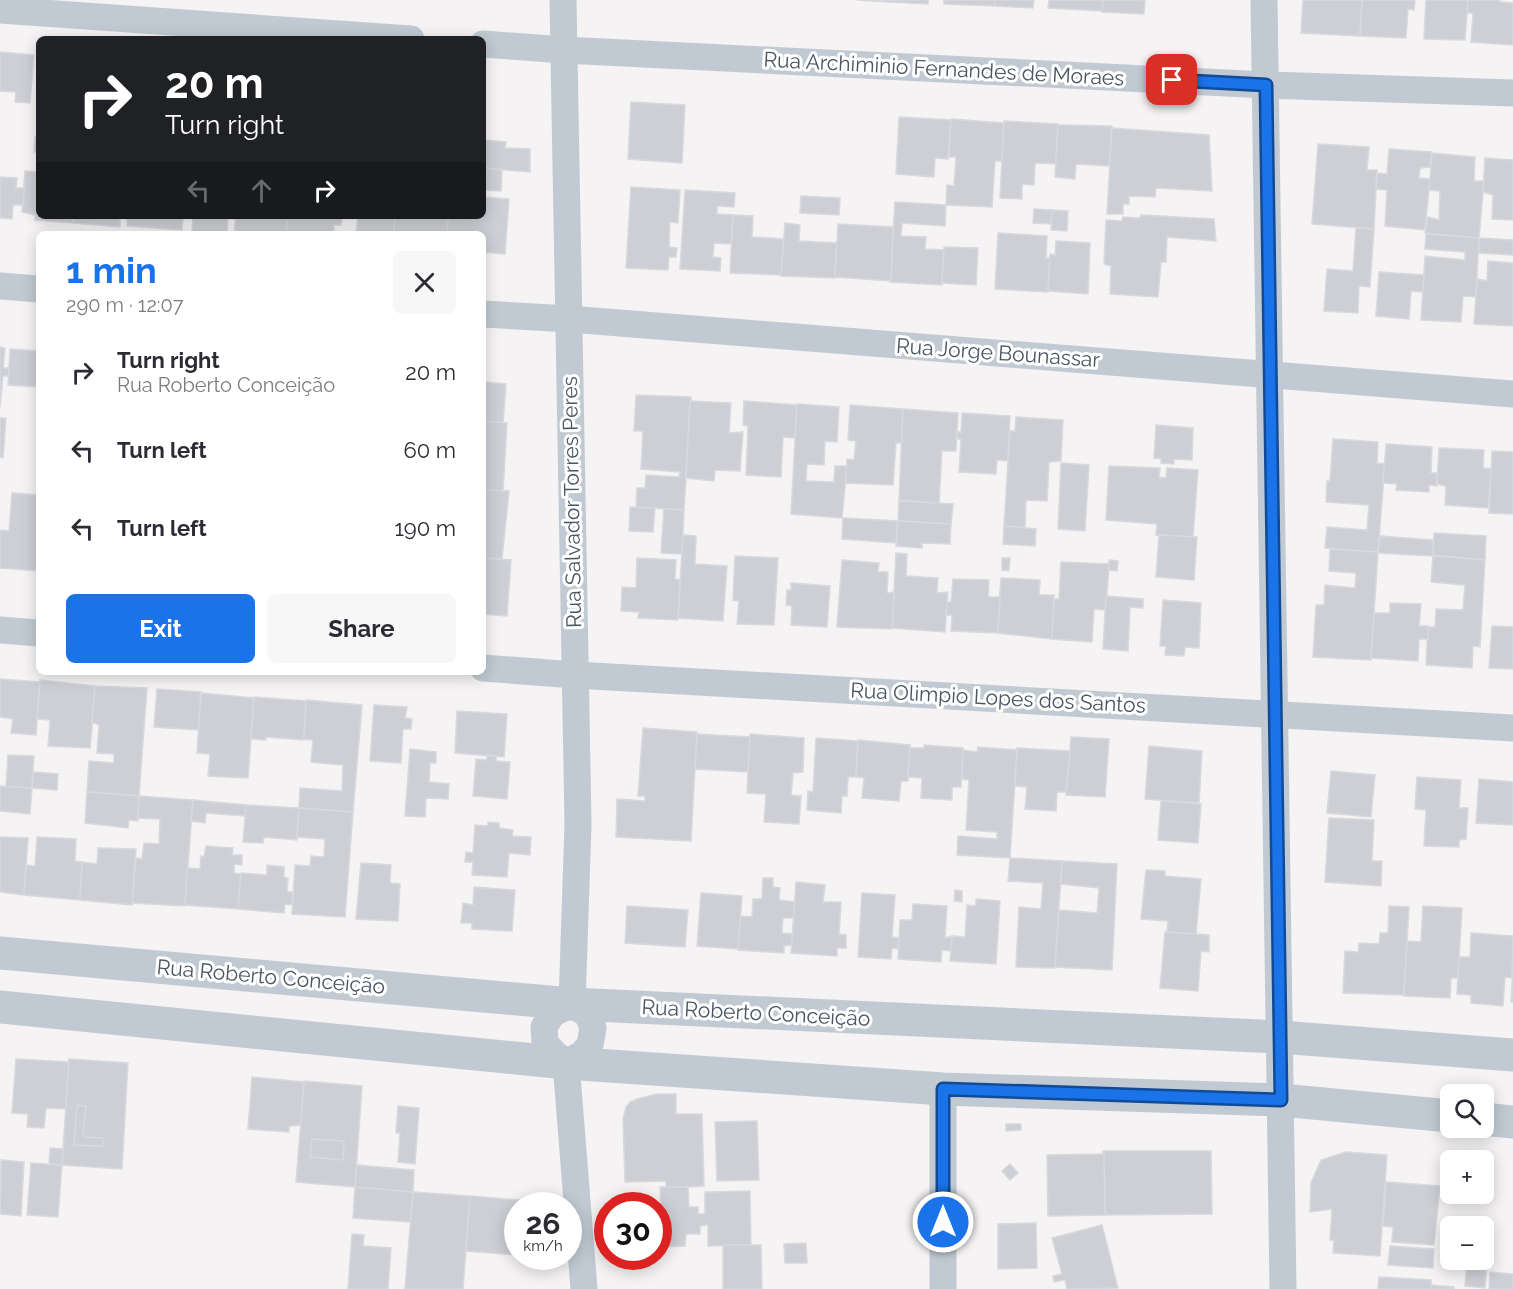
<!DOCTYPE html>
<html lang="en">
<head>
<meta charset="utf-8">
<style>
	:root { --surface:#fff; --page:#f7f7f7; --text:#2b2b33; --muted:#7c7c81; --accent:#1a73e8 }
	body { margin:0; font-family:Raleway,sans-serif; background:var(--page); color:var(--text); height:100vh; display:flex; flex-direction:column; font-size:22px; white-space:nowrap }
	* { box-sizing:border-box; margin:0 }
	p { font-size:20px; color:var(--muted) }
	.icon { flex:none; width:33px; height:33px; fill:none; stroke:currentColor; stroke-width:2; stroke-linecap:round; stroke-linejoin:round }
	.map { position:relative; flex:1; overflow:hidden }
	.details { position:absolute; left:36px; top:231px; width:450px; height:444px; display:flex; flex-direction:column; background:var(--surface); border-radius:9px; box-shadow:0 3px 15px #0003 }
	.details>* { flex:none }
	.banner { position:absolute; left:36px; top:36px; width:450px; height:183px; border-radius:9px; box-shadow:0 3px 15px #0003; background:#202124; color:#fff; overflow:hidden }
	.buttons { position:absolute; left:1440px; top:1084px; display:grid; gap:12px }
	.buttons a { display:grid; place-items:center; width:54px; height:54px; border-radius:9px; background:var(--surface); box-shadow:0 3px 15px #0003; font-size:30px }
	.speed { position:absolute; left:504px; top:1192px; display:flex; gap:12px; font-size:30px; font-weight:700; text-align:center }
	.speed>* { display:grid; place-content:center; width:78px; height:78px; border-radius:50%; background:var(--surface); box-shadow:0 3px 15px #0003; line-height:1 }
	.speed small { font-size:15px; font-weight:400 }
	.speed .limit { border:9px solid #d22; background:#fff; color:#111 }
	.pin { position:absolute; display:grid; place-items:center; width:51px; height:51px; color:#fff; margin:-26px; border-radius:12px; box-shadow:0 3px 9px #0006 }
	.me { position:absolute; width:66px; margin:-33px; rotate:0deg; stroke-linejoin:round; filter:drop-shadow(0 0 4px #0008) }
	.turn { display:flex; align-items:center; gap:21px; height:126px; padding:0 30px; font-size:27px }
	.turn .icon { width:78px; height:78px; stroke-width:2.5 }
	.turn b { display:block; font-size:42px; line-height:51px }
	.lanes { display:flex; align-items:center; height:57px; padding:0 30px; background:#0003; justify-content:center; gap:30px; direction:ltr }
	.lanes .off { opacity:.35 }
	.round { display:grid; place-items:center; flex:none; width:63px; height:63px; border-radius:9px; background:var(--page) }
	.summary { display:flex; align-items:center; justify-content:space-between; height:102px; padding:0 30px }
	h1 { font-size:36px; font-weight:700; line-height:45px; color:var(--accent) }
	.primary-button { display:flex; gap:12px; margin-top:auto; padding:12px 30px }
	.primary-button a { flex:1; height:69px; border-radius:9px; background:var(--accent); color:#fff; font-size:24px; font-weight:700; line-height:69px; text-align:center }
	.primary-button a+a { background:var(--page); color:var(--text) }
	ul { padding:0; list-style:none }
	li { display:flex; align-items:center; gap:18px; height:78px; padding:0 30px }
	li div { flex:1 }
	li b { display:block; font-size:22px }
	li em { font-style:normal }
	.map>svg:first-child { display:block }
	.building { fill:#cdcfd5; stroke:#d7d9de; stroke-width:1.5 }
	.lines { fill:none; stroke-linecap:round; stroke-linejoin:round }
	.minor { stroke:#c1cad2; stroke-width:27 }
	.tertiary { stroke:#c1cad2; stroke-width:33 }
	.route-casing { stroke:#114b97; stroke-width:15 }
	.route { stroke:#1a73e8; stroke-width:10 }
	.labels { text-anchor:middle; stroke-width:6; stroke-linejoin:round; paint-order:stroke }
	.street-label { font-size:21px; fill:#4a5661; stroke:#fff }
</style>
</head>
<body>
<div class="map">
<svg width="1513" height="1289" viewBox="0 0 1513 1289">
	<rect width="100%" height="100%" fill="#f5f3f3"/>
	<g class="building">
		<path d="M857,0H889V2Z"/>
		<path d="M889,0H928V4L889,2Z"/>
		<path d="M944,0H995V6L944,4Z"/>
		<path d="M995,0H1034L1033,8L995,6Z"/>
		<path d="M1049,0H1103L1102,11L1048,8Z"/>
		<path d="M1103,0H1145L1144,14L1102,12Z"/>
		<path d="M1303,0H1362L1360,36L1301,33Z"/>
		<path d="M1362,0H1415L1414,10L1408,9L1406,38L1360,36Z"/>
		<path d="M1426,0H1468L1465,40L1424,39Z"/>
		<path d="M1468,0H1500V2L1513,3V45L1471,42L1473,13H1467Z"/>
		<path d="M0,52L34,55L30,103L15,102L16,92L0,91Z"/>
		<path d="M631,102L685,105L682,163L628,159Z"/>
		<path d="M899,117L951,120L948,159L935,158L934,177L896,174Z"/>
		<path d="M951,119L1004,123L1002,161H995L992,207L946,205L947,185L954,186L956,157H949Z"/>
		<path d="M1004,121L1058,124L1056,164L1035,163L1034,185L1022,184V199L1000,198Z"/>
		<path d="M1058,125L1112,126L1109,166L1076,164L1075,179L1055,177Z"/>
		<path d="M1112,128L1209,135L1212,191L1156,188L1155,197L1129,196V204H1123V214H1107Z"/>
		<path d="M35,137H39V152H34Z"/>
		<path d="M483,140L506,142L505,148L530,149V172L483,168Z"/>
		<path d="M1318,144L1369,147L1367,170H1377L1374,229L1312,224Z"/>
		<path d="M1389,149L1432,152L1430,167L1420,168L1419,178L1430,179L1425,230L1385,226L1387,190L1376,189L1377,173L1387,174Z"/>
		<path d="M1432,153L1475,157L1474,181H1484L1479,238L1425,233L1428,217L1439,220L1440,191L1429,190Z"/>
		<path d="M1485,158L1513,160V220L1492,219L1493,195L1483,192Z"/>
		<path d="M483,168L502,170L501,191L483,190Z"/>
		<path d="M25,171L39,172V216H73V223L35,220V215L22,212Z"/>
		<path d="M0,177L17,178L16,188H24L23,205H13L12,219L0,218Z"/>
		<path d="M631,187L680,190L678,223L670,222L669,247L677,248L676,257H669L668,270L626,268Z"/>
		<path d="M685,190L735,193L734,207L717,206V214L733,215L731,244L714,243L713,257L721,258L720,271L680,269Z"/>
		<path d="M801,196L840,198L839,215L800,213Z"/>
		<path d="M483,197L509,199L505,254L483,252V234H447L448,216H483Z"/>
		<path d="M895,202L946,205L945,226L902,223L901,236L926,237L925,249L944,250L942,285L890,282Z"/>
		<path d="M1034,209L1052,210V224L1033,223Z"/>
		<path d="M1052,210L1068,211L1067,231L1051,230Z"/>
		<path d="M733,215L753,216L752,237L784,239L781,275L730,273Z"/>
		<path d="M1141,215L1214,219L1216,241L1167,237L1166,262H1161L1158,297L1110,294L1111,266L1104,264L1106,220L1122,221L1123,217L1140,218Z"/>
		<path d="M74,216H120V227L73,223Z"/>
		<path d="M127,216H183L182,230L127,226Z"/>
		<path d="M193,216H235V219L228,218L227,234L192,233Z"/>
		<path d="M236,216H288L286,234H234Z"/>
		<path d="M288,216H342L341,225H334V234H286Z"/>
		<path d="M358,216H395L394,234H356Z"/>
		<path d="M395,216H448L447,234H394Z"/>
		<path d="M785,223L800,225L799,241L837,243L835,278L781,276Z"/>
		<path d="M838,224L893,227L891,281L835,277Z"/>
		<path d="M1356,228L1374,229L1370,287L1359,286L1358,313L1324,311L1327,269L1353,271Z"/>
		<path d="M998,233L1047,236L1046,258H1050L1048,292L995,289Z"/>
		<path d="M1426,234L1479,238L1476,297L1463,296L1461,322L1421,320L1425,256L1465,260V252L1425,249Z"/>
		<path d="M1479,238L1513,240V255L1479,253Z"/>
		<path d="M1056,241L1090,243L1088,294L1048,291L1050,254L1055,255Z"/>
		<path d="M944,247L978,248L976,285L942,283Z"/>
		<path d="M1488,261L1513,263V326L1474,324L1477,279L1487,281Z"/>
		<path d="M1379,272L1424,275L1423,292L1411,291L1409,319L1376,316Z"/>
		<path d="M0,347L5,348L3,368H9V376H3L0,407Z"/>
		<path d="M10,349L39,351V387L8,385Z"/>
		<path d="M483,382L506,384L503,423L483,421Z"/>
		<path d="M636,395L691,397L684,510L636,507L637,488H645L646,475L679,477L680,472L641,469L643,431H634Z"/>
		<path d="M690,401L731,403L729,433L743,432L740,471L715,470L714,481L686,478Z"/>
		<path d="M744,401L797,405L795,438L783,437L781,477L746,475L748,426L743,425Z"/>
		<path d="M797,404L839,407L837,442L825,441L824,465L807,464L806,481L834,482L835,466H847L842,518L791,514Z"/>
		<path d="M850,405L903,409L902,443H896L893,485L846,483L847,459L854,460L856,441L848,440Z"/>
		<path d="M903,409L958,413L956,451H942L939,503L899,500Z"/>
		<path d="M962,413L1010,416L1008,461L997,460L996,474L959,472L961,439H956L957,432H961Z"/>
		<path d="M1016,417L1063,420L1061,461L1049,462L1047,501L1026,500L1025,528L1004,526L1010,431H1015Z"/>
		<path d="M0,418H6L3,458L0,457Z"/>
		<path d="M483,421L507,423L503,491L483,490Z"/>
		<path d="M1156,425L1193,428L1192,460L1174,459V464L1161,463V459L1154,458Z"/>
		<path d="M1333,439L1378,442L1377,463L1385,464L1378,552L1325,548L1327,527L1367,530L1369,505L1326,502L1327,481H1330Z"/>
		<path d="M1386,444L1432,447L1431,473H1437V486L1429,485V492L1396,490L1397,484L1383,483Z"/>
		<path d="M1439,448L1484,450L1483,468L1491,469L1488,508L1445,505L1446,486L1437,484Z"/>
		<path d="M1492,451L1513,452V514L1489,513Z"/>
		<path d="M1061,463L1089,465L1085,531L1058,529Z"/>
		<path d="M1109,466L1160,468L1159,477L1166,478L1167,468L1198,470L1193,537L1156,535L1157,524L1106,520Z"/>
		<path d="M483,490L509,491L502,559L483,558Z"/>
		<path d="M12,493L39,495V571L0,568V530L9,531Z"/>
		<path d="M899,501L953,504L951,524L898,521Z"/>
		<path d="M630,507L655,508L653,532L629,531Z"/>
		<path d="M664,509L684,510L682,554L661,553Z"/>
		<path d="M843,518L898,521L896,543L842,539Z"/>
		<path d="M898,521L951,524L950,544L922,543V548L896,546Z"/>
		<path d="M1004,526L1036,529L1035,546L1003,544Z"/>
		<path d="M1434,533L1486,536L1485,560L1433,555Z"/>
		<path d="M683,535L696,536L695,564L727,566L723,621L678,618Z"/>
		<path d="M1159,535L1197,537L1194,580L1156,577Z"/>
		<path d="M1380,536L1433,540V556L1378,553Z"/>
		<path d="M1330,549L1378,552L1371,660L1313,657L1316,605H1324L1325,585L1355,588L1356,573L1329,571Z"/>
		<path d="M896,553L907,554L906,576L938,578L937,593L948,592L945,632L892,628Z"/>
		<path d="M735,556L778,558L774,625L737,624L739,601L733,600Z"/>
		<path d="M1433,556L1485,560L1480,647L1473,646L1472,668L1426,665L1428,627H1435L1436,609L1463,610L1465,585L1431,582Z"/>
		<path d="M483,558L511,560L507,616L483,614Z"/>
		<path d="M637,558L676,560L675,579L680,580L678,620L638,618L639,612L621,611L622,587L636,588Z"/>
		<path d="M1002,558H1010L1009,571L1002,570Z"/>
		<path d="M842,560L879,563L878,572H888L887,593L894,592L892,629L837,627Z"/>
		<path d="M1109,560L1118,561L1117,571L1108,570Z"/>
		<path d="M1061,562L1109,564L1106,610L1094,609L1092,642L1051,639L1054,599H1059Z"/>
		<path d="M1001,578L1040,580L1039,595H1054L1052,639L997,633Z"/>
		<path d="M953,579L989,580L988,597H1000L998,633L951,631L952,615H946L947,602H951Z"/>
		<path d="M791,583L830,586L827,627L791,625L792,606L786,605L787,590H791Z"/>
		<path d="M1106,596L1143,599V608L1130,607L1128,651L1103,649Z"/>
		<path d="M1163,600L1201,603L1199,648L1185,647L1184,656L1165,655L1166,646H1160Z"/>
		<path d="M1390,603L1421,604L1419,626H1428V639H1419L1418,661L1371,658L1374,613H1390Z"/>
		<path d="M1492,626L1513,627V669L1489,668Z"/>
		<path d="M0,679L40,682L36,735L11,733L13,719L0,717Z"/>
		<path d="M40,680L96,686L90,748L48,746L50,720L37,719Z"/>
		<path d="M95,686L147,688L139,796L87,792L89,761L114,763V754L97,753L99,725L92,722Z"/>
		<path d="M157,689L201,692L199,730L154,727Z"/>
		<path d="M201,693L254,698L248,778L208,776L210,754L197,753Z"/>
		<path d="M254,697L306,701L304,740L266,737V740L251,739Z"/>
		<path d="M306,700L362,705L353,812L299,808L300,788L342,791L343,765L311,762L313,740L304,739Z"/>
		<path d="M374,705L407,707L405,718L412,719L411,729H403L401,763L370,761Z"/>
		<path d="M457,711L507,714L504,757L455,753Z"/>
		<path d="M643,728L697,732L691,841L616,837L617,799L645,801V796H638Z"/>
		<path d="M697,734L751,737L748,772L695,769Z"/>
		<path d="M750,734L804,738L803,772L793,773L791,795L801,796L799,824L764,822L766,794L747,793Z"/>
		<path d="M1071,737L1109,739L1105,797L1066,795Z"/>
		<path d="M816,738L858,741L856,777H848L847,796H842L841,813L807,810L808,791L813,792Z"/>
		<path d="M858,740L910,745L908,781H901L899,801L862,798L864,778L856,777Z"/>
		<path d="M924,745L963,748L961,787H952V800L921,798L922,778L908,777L910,748H924Z"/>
		<path d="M1149,746L1202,751L1199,803L1145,799Z"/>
		<path d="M978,747L1017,750L1010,858L957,855L958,836L997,839V832L966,830L969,780L962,779L963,750L977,752Z"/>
		<path d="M1017,748L1070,751L1066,792H1057L1056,811L1025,809L1027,787L1015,786Z"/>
		<path d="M410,749L436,752V763H430L429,782L449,784L448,799L426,798L425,817L405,816Z"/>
		<path d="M8,755L34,756L32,788L6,787Z"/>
		<path d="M487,755L496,756V761L510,762L507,799L473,796L476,759L487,760Z"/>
		<path d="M1331,771L1375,775L1371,817L1327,813Z"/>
		<path d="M33,772L58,774L57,790L32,788Z"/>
		<path d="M1417,777L1461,780L1459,808H1468L1466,839L1459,840V847L1424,846L1426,810L1415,809Z"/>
		<path d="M1479,779L1513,782V825L1476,823Z"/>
		<path d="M0,786L32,788L30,814L0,811Z"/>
		<path d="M87,792L139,796L138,821L129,820L128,828L85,823Z"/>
		<path d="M139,796L193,800L185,906L132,903L136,858L142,859L144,843L159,844L160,819L138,818Z"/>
		<path d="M193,800L246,805L245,816L206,813L205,823L191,821Z"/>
		<path d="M1161,801L1201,804L1198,843L1158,840Z"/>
		<path d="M246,805L299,808L297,840L264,837L263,843L243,842Z"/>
		<path d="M299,808L353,812L345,917L292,914L295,865L310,866L311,856L324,857L325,839L297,837Z"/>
		<path d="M1329,818L1374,820L1372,861H1382L1381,886L1325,882Z"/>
		<path d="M488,822L499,823V828L513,830L512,836L531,837L530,855L509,853L507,877L472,875L473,862H465L466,852L473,853L475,825L488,826Z"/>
		<path d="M0,837L28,838L24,895L0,892Z"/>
		<path d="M37,837L76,839L75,861L82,862L80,900L24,895L26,865L35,866Z"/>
		<path d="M206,846L233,848L232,855H242V865L234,864V873L241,874L239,909L185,905L187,868L200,869L201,856L204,857Z"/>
		<path d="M98,848L136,849L132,905L80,900L82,862L97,864Z"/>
		<path d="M1010,858L1062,861L1055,968L1016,967L1019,907L1041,909L1043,883L1008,881Z"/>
		<path d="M1062,861L1117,864L1112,970L1055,967L1059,910L1097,913L1099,888L1061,884Z"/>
		<path d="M361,863L391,865L390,883L400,884L398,921L356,919Z"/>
		<path d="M267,865L284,867V877L288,878L287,892H293L292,905L285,904L284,913L238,909L241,873L267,875Z"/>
		<path d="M1146,870L1165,871V876L1201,879L1196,934L1167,932L1168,921L1141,919Z"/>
		<path d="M763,878H773V887L780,888L779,900L795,902L794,918H783L782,933L793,934L792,945L784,946V953L738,950L740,916L752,917L753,899H762Z"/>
		<path d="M796,882L825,885L823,902H841L839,934L846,935V948H837V956L791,953Z"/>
		<path d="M474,887L515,890L512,931L472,929V923H461L463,903L473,905Z"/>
		<path d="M955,890L962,891V902L954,901Z"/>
		<path d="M701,893L742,896L738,949L697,946Z"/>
		<path d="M862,893L895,895L892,937L899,938V949L892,948L891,959L858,957Z"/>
		<path d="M976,899L1000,901L996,964L950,961L952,936L965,937L967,905L976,906Z"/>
		<path d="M913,904L947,906L945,938L952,936L951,951L942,950L941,962L898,959L900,920H912Z"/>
		<path d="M627,906L688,910L685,947L625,943Z"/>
		<path d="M1389,906L1409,907L1404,995L1343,993L1345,951L1358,952L1359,943L1379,944L1380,933H1388Z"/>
		<path d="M1423,906L1462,908L1458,978H1451L1450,998L1404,996L1407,941L1421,942Z"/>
		<path d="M1165,932L1209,935V952L1201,951L1198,991L1160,988Z"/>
		<path d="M1471,933L1513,936L1512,978L1505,977L1503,1006L1471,1003V995L1457,994L1459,957H1470Z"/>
		<path d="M1513,968V1002H1511Z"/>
		<path d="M16,1059L69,1062L66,1109L46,1108L44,1128L27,1127L28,1114L12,1113Z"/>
		<path d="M69,1059L128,1063L122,1169L62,1165Z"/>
		<path d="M252,1077L304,1082L301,1125L289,1126V1132L248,1129Z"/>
		<path d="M304,1081L362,1086L355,1187L296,1182Z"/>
		<path d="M657,1094H676V1114H702L704,1186L666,1188V1181L625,1182L623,1119L626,1107L630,1102L637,1099Z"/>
		<path d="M77,1105L86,1106L83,1137L103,1138V1146L74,1145Z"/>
		<path d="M398,1106L419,1108L415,1164L398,1162L400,1133H396Z"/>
		<path d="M757,1121L759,1180L717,1181L715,1122Z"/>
		<path d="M1006,1124H1021V1130L1006,1131Z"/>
		<path d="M312,1139L344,1141L343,1160L310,1157Z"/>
		<path d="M50,1148L63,1149L62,1165L49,1164Z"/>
		<path d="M1103,1151H1211L1212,1214L1105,1215Z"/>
		<path d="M1346,1152L1387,1155L1380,1256L1333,1253L1334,1240H1330L1332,1209L1310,1212L1311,1183L1321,1160Z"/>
		<path d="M1104,1154L1105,1215L1048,1216L1047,1155Z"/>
		<path d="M1,1160L24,1162L21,1216L0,1214Z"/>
		<path d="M31,1163L62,1165L58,1217L27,1215Z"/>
		<path d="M1010,1164L1018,1173L1010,1180L1002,1171Z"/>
		<path d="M357,1165L414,1170L413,1192L355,1187Z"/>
		<path d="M1386,1182L1440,1186L1434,1245L1392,1242L1393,1227L1383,1226Z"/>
		<path d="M355,1187L413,1192L410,1222L353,1218Z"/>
		<path d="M660,1187H688L689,1207H698V1214H705V1192L750,1191L751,1245L708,1246V1225L700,1226V1234H686L685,1246L658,1247V1209H661Z"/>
		<path d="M413,1192L470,1196L463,1289H405Z"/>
		<path d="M470,1196L521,1200V1206H518L517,1255L466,1251Z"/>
		<path d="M1036,1223L1037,1268L998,1269V1224Z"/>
		<path d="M1102,1225L1118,1288L1067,1289L1065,1280L1054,1282L1053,1276L1062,1274L1052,1238Z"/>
		<path d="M352,1234L364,1235L363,1246L391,1248L388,1289H348Z"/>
		<path d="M806,1243L807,1263H785L784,1244Z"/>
		<path d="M723,1245H761L762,1289H723Z"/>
		<path d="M1390,1246L1434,1249L1433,1268L1388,1265Z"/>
		<path d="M1484,1255H1488L1485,1288L1465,1286L1467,1260H1484Z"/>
		<path d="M1490,1272L1513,1274V1289H1489Z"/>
		<path d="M1379,1277L1431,1280V1289H1378Z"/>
		<path d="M1431,1285L1454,1287V1289H1431Z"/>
	</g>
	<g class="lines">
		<g class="minor">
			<path d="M563,0L578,824L572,1004"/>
			<path d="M1264,0L1283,1289"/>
			<path d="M0,10L411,39"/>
			<path d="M483,44L564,50L1266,85L1513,93"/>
			<path d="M0,286L39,289"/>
			<path d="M483,314L569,319L1513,394"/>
			<path d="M0,630L39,633"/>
			<path d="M483,668L575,675L1513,728"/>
			<path d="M572,1004L552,1014L544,1027L545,1043L555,1054L566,1063L584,1289"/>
			<path d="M566,1063L582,1054L590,1045L593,1028L588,1015L572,1004"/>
			<path d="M943,1289V1089"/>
		</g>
		<g class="tertiary">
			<path d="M0,953L572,1004L1280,1037L1513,1055"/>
			<path d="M0,1007L566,1063L943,1089L1281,1100L1450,1116"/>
			<path d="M1484,1119L1513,1122"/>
		</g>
	</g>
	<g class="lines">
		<g class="route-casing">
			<path id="route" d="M943,1222V1089L1281,1100L1266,85L1172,80"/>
		</g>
		<use href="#route" class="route"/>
	</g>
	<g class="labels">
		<g class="street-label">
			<text transform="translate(944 69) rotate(3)" y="7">Rua Archiminio Fernandes de Moraes</text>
			<text transform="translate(998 353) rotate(4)" y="7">Rua Jorge Bounassar</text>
			<text transform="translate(572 502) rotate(-91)" y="7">Rua Salvador Torres Peres</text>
			<text transform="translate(998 698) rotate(3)" y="7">Rua Olimpio Lopes dos Santos</text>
			<text transform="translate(271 977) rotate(5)" y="7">Rua Roberto Conceição</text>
			<text transform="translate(756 1013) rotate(3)" y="7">Rua Roberto Conceição</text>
		</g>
	</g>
</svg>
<div class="buttons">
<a><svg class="icon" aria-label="search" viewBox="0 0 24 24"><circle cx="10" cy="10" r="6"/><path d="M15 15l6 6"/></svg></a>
<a>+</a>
<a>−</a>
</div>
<div class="speed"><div>26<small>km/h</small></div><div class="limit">30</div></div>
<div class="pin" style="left:1172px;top:80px;background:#d93025"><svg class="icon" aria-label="arrive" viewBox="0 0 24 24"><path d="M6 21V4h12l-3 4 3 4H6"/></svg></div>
<svg class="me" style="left:943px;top:1222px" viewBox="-20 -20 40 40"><circle r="17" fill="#1a73e8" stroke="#fff" stroke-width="3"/><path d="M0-11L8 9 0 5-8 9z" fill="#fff"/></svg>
<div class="banner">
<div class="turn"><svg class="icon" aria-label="right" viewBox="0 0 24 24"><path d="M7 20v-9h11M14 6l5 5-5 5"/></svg><div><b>20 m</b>Turn right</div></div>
<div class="lanes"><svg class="icon off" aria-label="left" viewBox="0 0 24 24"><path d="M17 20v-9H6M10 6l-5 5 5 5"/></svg><svg class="icon off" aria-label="ahead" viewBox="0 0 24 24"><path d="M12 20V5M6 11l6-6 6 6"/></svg><svg class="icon" aria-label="right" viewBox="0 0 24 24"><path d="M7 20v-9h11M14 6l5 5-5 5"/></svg></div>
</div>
<section class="details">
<div class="summary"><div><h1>1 min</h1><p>290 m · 12:07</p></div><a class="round"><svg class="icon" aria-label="close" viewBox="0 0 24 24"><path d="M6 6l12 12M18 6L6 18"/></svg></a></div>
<ul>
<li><svg class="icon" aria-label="right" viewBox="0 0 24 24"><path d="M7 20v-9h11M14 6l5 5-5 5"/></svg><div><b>Turn right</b><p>Rua Roberto Conceição</p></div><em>20 m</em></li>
<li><svg class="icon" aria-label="left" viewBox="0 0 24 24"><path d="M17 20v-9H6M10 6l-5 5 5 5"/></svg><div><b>Turn left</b></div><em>60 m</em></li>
<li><svg class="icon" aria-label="left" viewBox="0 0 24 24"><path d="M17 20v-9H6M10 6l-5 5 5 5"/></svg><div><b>Turn left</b></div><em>190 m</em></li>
</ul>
<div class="primary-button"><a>Exit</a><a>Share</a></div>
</section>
</div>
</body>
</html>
